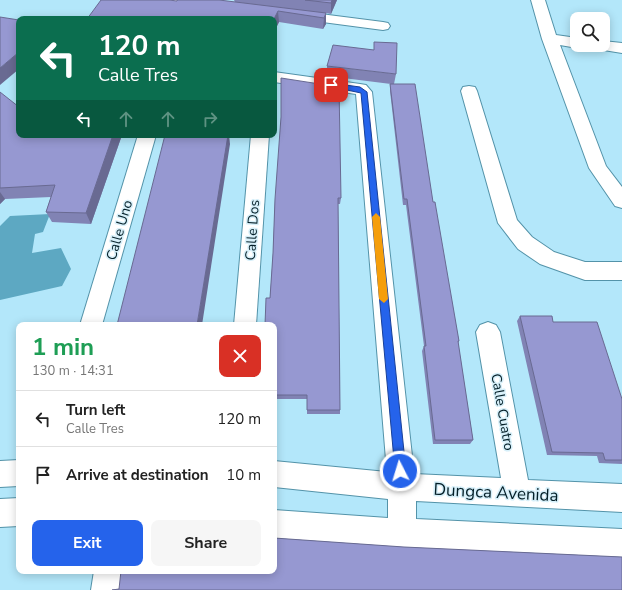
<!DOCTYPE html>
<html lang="en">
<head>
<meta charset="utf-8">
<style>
	:root { --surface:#fff; --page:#f6f6f6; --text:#222; --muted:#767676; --line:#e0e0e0; --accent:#2563eb }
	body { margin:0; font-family:"Nunito Sans",sans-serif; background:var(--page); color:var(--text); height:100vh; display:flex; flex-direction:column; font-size:15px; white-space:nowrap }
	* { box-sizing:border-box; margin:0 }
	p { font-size:13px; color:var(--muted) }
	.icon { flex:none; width:22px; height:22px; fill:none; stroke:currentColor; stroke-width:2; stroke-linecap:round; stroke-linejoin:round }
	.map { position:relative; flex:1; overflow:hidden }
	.details { position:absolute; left:16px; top:322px; width:261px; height:252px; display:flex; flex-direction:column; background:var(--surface); border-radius:8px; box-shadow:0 2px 10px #0003 }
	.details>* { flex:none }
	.hud { position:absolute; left:16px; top:16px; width:261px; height:122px; border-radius:8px; box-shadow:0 2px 10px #0003; background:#0b6e4f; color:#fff; overflow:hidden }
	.fabs { position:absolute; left:570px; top:12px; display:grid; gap:8px }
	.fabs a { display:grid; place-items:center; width:40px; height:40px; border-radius:8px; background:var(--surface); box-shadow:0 2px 10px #0003; font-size:20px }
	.pin { position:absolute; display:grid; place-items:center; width:34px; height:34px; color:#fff; margin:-17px; border-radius:8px; box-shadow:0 2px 6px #0006 }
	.me { position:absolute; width:44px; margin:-22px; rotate:355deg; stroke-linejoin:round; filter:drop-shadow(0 0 3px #0008) }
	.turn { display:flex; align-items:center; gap:14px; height:84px; padding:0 16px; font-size:18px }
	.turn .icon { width:52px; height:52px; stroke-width:2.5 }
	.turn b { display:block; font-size:28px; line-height:34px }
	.lanes { display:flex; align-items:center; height:38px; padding:0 16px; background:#0003; justify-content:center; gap:20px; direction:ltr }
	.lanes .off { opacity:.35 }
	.round { display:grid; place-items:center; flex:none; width:42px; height:42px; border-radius:8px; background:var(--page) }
	.summary { display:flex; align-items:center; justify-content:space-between; height:68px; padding:0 16px }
	h1 { font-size:24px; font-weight:700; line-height:30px; color:#1e9e55 }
	.action { display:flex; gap:8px; margin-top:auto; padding:8px 16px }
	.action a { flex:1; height:46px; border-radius:8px; background:var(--accent); color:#fff; font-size:16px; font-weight:700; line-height:46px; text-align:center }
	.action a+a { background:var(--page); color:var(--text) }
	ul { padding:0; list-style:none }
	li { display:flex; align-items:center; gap:12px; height:56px; padding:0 16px; border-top:1px solid var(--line) }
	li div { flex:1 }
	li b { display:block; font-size:15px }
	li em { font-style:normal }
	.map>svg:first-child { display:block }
	.water { fill:#5da8c2 }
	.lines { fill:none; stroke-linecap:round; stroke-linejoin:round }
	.minor-casing { stroke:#5393a9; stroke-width:2 }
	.minor { fill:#fff; fill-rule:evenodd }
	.wall { fill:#8183b4 }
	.shaded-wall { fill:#696a92 }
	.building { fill:#9698d1; stroke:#696a92 }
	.route { fill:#2563eb; stroke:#184099 }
	.slow { fill:#f59e0b }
	.labels { text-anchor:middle; stroke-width:3; stroke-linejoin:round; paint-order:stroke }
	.street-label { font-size:14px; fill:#041f28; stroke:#d6eff9 }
	.near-street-label { font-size:17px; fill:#041f28; stroke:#d6eff9 }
</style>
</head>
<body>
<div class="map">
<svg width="622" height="590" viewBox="0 0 622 590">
	<rect width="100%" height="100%" fill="#b3e7fa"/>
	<path class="water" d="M50,214L43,232L35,234L32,253L61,248L71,269L62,286L0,300V226L10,216Z"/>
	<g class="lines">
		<g class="minor-casing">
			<g id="minor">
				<path d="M165,0H208L214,4L212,7L207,8L172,4L167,3Z"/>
				<path d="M531,0H545L556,35L577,38V45H583L577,48L560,45L606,166L622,187V208L615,206L589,168L542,39Z"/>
				<path d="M297,11L383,22L388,23L390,26L388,29L383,30L292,18L290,15L292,12Z"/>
				<path d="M603,41L622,43V53L591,48L588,45H603Z"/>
				<path d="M274,72L360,84L366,85L372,92L414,474L501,478L476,332L480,325L488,322L496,325L500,332L528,480L622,484V512L416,501V519L622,529V557L402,547L274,538V510L388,518V499L274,487V461L387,472L356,94L274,82Z"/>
				<path d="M469,86L475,87L477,91L517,220L532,237L554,252L585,262H622V280H585L540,264L518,249L498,223L461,91L463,87Z"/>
				<path d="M138,135H156L102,325H80Z"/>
				<path d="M251,135H269L256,325H234Z"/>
				<path d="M19,460V486L0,487V461Z"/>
				<path d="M19,498V526L0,527V499Z"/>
				<path d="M94,571H124L121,590H91Z"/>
			</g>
		</g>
		<use href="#minor" class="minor"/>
	</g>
	<g class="wall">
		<path d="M234,0H337L331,14L326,13V24L323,29L279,22L274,32V19L177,1L235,2Z"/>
		<path d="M327,66L396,74L394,84L433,202L459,341L458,343L473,440L470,444H433L422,351L424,346L406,205H403L390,91V84H391L327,76Z"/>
		<path d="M0,92L19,135H122L91,224L52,222L46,212L51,197L5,199L0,204Z"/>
		<path d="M341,198L340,204H338L340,410V414H307V399H274V325L270,298L273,253L275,199Z"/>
		<path d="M520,316L553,322L622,399V464L599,463L597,456L547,455L517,321Z"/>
	</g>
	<g class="shaded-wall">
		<path d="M332,0H337L331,14V3Z"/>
		<path d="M278,11L279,22L274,32V19Z"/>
		<path d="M326,13V24L323,29L324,18Z"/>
		<path d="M19,52V69L0,85V68Z"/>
		<path d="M113,135H122L91,224L86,213Z"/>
		<path d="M227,135H229L230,144L202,325H197Z"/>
		<path d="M0,192L5,199L0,204Z"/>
	</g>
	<g class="building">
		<path d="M101,0H169L177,1V0H219L326,13L324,18L278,11L274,19H87Z"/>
		<path d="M305,0H332L331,3Z"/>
		<path d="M0,17L19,20V52L0,68Z"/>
		<path d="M374,42L397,43L396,74L327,66L333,45L374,50Z"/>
		<path d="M281,78L339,87L341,198H338L340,410H307V395H274V325H265L266,298H270L273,253L275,199L281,117Z"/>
		<path d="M390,84H415L433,202H435L459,341H458L473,440H435L424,346H426L407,199H404Z"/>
		<path d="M0,92L19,107V135H113L86,213L46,212L55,185L0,188Z"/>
		<path d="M165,135H228L197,325H117Z"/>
		<path d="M520,316H552L553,322H597L622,399V460H605L603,453L552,452Z"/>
		<path d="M274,538L404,547L622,557V590H112L119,589L121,571H274Z"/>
	</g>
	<path class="route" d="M331,83L360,87L367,92L406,471L404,475L400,477L397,475L395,471L361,93L328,86V84Z"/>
	<path class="slow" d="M376,213L380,217L388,299L384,303L379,299L372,217Z"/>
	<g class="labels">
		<g class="street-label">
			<text transform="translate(119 230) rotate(-74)" y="5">Calle Uno</text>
			<text transform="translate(252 230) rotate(-86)" y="5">Calle Dos</text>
			<text transform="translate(503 412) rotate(80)" y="5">Calle Cuatro</text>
		</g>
		<g class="near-street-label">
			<text transform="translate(496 492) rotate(3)" y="6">Dungca Avenida</text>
		</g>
	</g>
</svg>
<div class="fabs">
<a><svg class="icon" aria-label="search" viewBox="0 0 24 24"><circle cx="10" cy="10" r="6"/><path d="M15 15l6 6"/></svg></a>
</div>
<div class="pin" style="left:331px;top:85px;background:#d93025"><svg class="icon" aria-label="arrive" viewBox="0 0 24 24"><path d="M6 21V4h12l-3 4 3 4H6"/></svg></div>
<svg class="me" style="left:400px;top:471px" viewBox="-20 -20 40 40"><circle r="17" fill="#2563eb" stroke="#fff" stroke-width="3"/><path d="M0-11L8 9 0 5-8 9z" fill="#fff"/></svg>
<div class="hud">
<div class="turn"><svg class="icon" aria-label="left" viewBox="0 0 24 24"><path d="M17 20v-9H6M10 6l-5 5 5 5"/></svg><div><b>120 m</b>Calle Tres</div></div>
<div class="lanes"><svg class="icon" aria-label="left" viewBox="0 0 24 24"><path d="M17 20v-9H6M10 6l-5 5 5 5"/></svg><svg class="icon off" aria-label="ahead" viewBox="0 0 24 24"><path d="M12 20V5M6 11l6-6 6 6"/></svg><svg class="icon off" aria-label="ahead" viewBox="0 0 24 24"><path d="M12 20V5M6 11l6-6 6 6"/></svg><svg class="icon off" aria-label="right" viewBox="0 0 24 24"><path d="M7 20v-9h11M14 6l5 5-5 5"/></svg></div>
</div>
<section class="details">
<div class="summary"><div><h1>1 min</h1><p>130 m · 14:31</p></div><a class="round" style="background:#d93025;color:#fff"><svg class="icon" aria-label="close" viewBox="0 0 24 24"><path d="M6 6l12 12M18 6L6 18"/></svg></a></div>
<ul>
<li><svg class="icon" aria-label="left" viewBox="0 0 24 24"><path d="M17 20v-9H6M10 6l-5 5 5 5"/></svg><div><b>Turn left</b><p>Calle Tres</p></div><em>120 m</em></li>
<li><svg class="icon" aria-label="arrive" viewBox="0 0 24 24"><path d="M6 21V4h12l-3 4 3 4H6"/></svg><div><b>Arrive at destination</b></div><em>10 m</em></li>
</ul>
<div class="action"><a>Exit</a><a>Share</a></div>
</section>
</div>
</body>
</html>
